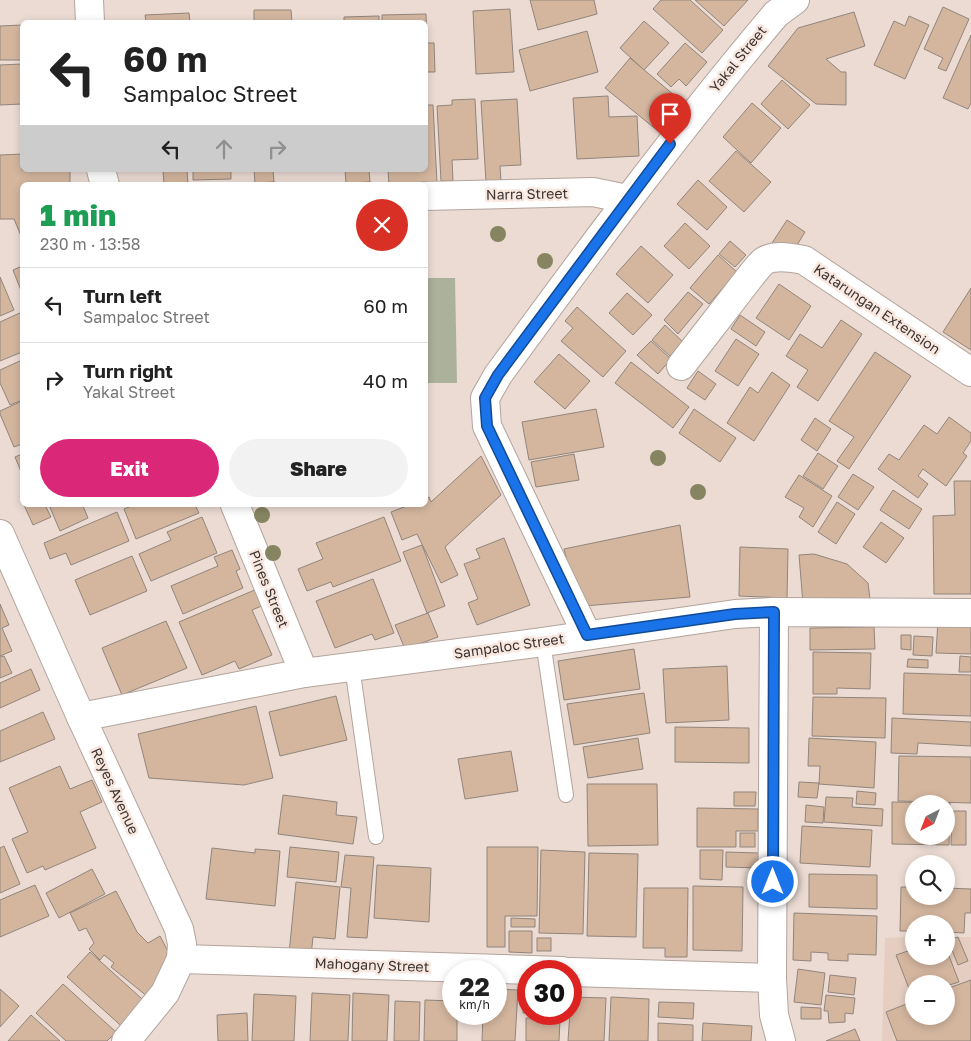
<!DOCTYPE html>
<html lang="en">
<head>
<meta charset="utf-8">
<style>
	:root { --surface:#fff; --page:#f2f2f2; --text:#222; --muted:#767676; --line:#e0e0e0; --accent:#db2777 }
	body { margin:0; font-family:"Golos Text",sans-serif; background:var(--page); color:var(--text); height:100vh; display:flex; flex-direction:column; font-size:19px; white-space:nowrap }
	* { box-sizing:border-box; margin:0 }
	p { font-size:16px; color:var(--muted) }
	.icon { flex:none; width:28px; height:28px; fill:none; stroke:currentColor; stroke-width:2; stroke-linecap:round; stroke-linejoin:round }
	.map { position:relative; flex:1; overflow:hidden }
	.sheet { position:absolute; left:20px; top:182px; width:408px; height:325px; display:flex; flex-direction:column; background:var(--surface); border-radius:8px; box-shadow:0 2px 8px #0003 }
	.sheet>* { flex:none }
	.guide { position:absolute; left:20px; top:20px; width:408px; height:152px; border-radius:8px; box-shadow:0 2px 8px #0003; background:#fff; color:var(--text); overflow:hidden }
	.needle { width:32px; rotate:222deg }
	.fabs { position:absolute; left:905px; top:795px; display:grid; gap:10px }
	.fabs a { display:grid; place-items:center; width:50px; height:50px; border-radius:50%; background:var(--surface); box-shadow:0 2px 8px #0003; font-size:25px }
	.speed { position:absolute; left:442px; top:960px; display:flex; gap:10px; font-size:25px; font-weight:700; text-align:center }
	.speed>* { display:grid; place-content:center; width:65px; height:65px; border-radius:50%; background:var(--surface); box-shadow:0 2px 8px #0003; line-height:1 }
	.speed small { font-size:12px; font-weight:400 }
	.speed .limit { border:8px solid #d22; background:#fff; color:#111 }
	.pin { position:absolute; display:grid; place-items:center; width:42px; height:42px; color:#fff; margin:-51px -21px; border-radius:50% 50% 50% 0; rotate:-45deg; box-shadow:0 0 5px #0007 }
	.pin .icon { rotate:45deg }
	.me { position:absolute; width:55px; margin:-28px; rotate:0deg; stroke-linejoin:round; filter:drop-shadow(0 0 4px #0008) }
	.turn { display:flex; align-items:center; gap:18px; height:105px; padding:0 20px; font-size:22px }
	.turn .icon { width:65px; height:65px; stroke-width:2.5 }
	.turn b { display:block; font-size:35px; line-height:42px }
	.lanes { display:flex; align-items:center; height:48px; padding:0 20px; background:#0003; justify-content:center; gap:25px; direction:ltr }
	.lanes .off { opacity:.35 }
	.round { display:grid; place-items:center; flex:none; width:52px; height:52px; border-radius:26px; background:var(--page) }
	.overview { display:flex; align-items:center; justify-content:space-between; height:85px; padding:0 20px }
	h1 { font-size:30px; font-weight:800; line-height:38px; color:#1e9e55 }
	.primary-button { display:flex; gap:10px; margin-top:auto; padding:10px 20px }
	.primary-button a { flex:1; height:58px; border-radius:30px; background:var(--accent); color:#fff; font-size:20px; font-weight:800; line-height:58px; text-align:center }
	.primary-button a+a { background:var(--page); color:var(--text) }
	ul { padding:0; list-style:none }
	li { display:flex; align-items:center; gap:15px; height:75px; padding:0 20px; border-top:1px solid var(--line) }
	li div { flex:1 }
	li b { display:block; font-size:19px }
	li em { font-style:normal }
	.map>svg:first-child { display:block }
	.built { fill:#e5cdc1; fill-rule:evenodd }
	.green { fill:#abb19a }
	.building { fill:#d4b69f; stroke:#91857b; fill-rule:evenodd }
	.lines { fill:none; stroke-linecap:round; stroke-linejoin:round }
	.lane-casing { stroke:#b3a49c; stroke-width:16 }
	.street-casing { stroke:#b3a49c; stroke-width:30 }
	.lane { stroke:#fff; stroke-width:14 }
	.street { stroke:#fff; stroke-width:28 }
	.tree { fill:#868461 }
	.route-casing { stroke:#114b97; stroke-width:12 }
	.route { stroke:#1a73e8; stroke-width:9 }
	.labels { text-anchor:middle; stroke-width:5; stroke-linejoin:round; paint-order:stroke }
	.street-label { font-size:14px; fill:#3b3431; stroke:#f9e8e0 }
</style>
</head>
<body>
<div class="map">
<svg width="971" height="1041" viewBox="0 0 971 1041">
	<rect width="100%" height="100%" fill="#ebdbd3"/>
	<path class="built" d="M914,937V956H946V937H971V1041H882L885,938ZM914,984H946V1016H914Z"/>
	<path class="green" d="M425,278H455L457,383H425Z"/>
	<g class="building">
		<path d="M530,0H594L597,14L538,30Z"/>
		<path d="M661,0H690L723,30L702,53L653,9Z"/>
		<path d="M695,0H748L724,26Z"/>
		<path d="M943,7L969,19L946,71L938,68L943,58L924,49Z"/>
		<path d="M510,9L514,72L476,74L473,11Z"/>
		<path d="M254,10H291L292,22H254Z"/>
		<path d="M854,12L865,46L826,59L841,72H846V105L816,104L768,66L798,28Z"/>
		<path d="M189,13L190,22H146L145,15Z"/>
		<path d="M426,14L427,43H434L435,72H425V22H382V15Z"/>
		<path d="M379,16V22H344V17Z"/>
		<path d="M909,16L929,25L905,79L874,65L894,21L905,26Z"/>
		<path d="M644,21L669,43L644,70L620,48Z"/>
		<path d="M22,25V60H0V26Z"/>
		<path d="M587,31L598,72L530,91L519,50Z"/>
		<path d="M971,35V103L968,109L943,98Z"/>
		<path d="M685,43L707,62L686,86L679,79L671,87L657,74Z"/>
		<path d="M630,58L687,106L663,135L605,88Z"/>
		<path d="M22,64V104L0,105V65Z"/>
		<path d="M782,80L810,105L788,129L761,104Z"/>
		<path d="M608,96L609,117L637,116L639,156L577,159L573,98Z"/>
		<path d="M475,99L478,159L452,160L453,181H441L437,106L452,105V100Z"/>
		<path d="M517,99L521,165L500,166L501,181L486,182L481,101Z"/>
		<path d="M752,103L781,128L751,163L723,137Z"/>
		<path d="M425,105H433L437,183L389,185L388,170H425Z"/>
		<path d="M736,151L771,182L744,212L709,181Z"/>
		<path d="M22,154V170H70V185H22V238L14,219H0V155Z"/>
		<path d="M163,170H187L188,185H164Z"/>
		<path d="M193,170H231V179L193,180Z"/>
		<path d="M254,170H273L274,182L255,183Z"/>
		<path d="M345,170H369L370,182L346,183Z"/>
		<path d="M698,180L727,207L707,230L677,204Z"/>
		<path d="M787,220L805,232L791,255L772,243Z"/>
		<path d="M685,223L710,246L689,269L664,246Z"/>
		<path d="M730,241L746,255L735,267L719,254Z"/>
		<path d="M641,246L673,275L648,303L616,274Z"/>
		<path d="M718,255L737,272L709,304L690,288Z"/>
		<path d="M22,266V293L13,270Z"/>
		<path d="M0,277L14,310L0,316Z"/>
		<path d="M779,284L811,306L789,340L756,318Z"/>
		<path d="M971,288V350L943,332Z"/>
		<path d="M688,292L703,304L678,334L664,320Z"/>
		<path d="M627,293L652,315L633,335L609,313Z"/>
		<path d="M577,307L626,351L603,377L561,341L573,328L565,321Z"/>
		<path d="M22,312V352L0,361V322Z"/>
		<path d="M740,315L765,332L756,346L731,329Z"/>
		<path d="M841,320L862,334L818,401L797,387L808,370L786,356L800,334L822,348Z"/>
		<path d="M665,325L683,342L670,356L652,340Z"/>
		<path d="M736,339L759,354L738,386L715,371Z"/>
		<path d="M651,341L671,359L658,374L637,355Z"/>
		<path d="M875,352L911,376L849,469L837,461L854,437L829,421Z"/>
		<path d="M559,354L590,381L565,409L534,382Z"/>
		<path d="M22,360V400L10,405L0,383V370Z"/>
		<path d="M631,362L689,407L673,428L615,383Z"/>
		<path d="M698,371L716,384L705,400L687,388Z"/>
		<path d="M772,372L790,385L754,441L727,423L750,387L758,393Z"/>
		<path d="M22,401V444L14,447L0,414V411Z"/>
		<path d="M596,409L604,447L529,460L522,422Z"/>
		<path d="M694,409L736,438L720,462L679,433Z"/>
		<path d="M949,417L971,433V441L963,453L967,456L946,486L923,469L918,476L928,484L918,498L878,469L889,454L899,460L924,425L937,434Z"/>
		<path d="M815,418L831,429L817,451L801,440Z"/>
		<path d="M818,453L838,466L823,489L803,476Z"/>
		<path d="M22,454V474L15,457Z"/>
		<path d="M574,454L579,480L536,487L531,462Z"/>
		<path d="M481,456L501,495L445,547L458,575L441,583L417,534L402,540L391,512L409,505H425V499L429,497L431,502Z"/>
		<path d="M853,474L874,487L858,510L838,497Z"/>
		<path d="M799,475L832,496L813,527L799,517L804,508L785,497Z"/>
		<path d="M954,481H971V594H934L933,516L955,515Z"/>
		<path d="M893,490L922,509L909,529L880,510Z"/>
		<path d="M837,502L855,514L836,544L818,532Z"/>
		<path d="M24,505H45L51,517L33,525Z"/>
		<path d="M49,505H86L83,506L88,518L60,531Z"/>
		<path d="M134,505H195L199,513L136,539L124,509Z"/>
		<path d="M117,512L129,541L71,565L66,553L50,559L44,543Z"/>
		<path d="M202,517L217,553L151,581L139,554L171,540L167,532Z"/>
		<path d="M384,517L401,561L333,587L331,582L307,591L298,569L323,559L316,543Z"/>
		<path d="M881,522L904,538L886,563L863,547Z"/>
		<path d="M680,525L690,597L584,606L570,573L564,549Z"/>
		<path d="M504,538L530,605L477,625L468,603L478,599L464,564L480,558L476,549Z"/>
		<path d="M422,545L445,606L427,613L403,552Z"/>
		<path d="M740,547L788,549L787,598L739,596Z"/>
		<path d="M232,550L240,569L236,571L243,588L183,614L171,586L218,566L214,557Z"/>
		<path d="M814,554L847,564L868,583L870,599L803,604L799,555Z"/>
		<path d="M132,556L147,591L90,615L75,580Z"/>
		<path d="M373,579L394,633L375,640L372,634L335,648L316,601Z"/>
		<path d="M257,589L264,605L252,610L272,655L239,669L235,661L202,675L179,622Z"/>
		<path d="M0,604L9,625L2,628L12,651L0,656Z"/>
		<path d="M428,613L438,637L405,649L395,625Z"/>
		<path d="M938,620L971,622V654L936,653Z"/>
		<path d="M166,621L187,668L122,695L102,648Z"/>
		<path d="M874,627L875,649L810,650V628Z"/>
		<path d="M901,635H911V650L901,649Z"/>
		<path d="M914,636L933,637L932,656L913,655Z"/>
		<path d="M634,649L640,689L564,700L558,661Z"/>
		<path d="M813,652L871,653L870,689L837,688V694H813Z"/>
		<path d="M4,656L12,673L0,678V657Z"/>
		<path d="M960,656L971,657V672H959Z"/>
		<path d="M908,659L928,660V668L907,667Z"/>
		<path d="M727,666L729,720L666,723L663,669Z"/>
		<path d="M31,669L40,690L0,708V683Z"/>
		<path d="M904,673L971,675V716L903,714Z"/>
		<path d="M644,693L650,733L574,745L567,704Z"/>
		<path d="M336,696L347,740L280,756L269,712Z"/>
		<path d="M813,697L886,698L885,738L812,736Z"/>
		<path d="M256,706L273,778L244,785L149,778L138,734Z"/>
		<path d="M43,712L55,739L0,762V731Z"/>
		<path d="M892,718L971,722V746L918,743L917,754L891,753Z"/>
		<path d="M675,727L749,728V763L675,762Z"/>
		<path d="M638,738L643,769L588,778L583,747Z"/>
		<path d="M809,738L876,742L874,788L819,784L820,766H808Z"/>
		<path d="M511,751L518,791L465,799L458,759Z"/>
		<path d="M899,756L971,757V803L898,801Z"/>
		<path d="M60,766L70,789L92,780L102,802L80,812L96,848L45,870L43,866L27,873L12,839L28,832L9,788Z"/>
		<path d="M799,782L819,783L817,798L798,797Z"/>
		<path d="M587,784H657L658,845L588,846Z"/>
		<path d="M857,791L876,793L875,805L856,804Z"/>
		<path d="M734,792H756L755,806H734Z"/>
		<path d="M283,795L337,802L336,815L357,817L353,844L278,834Z"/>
		<path d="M826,797L853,798L852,807L883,809L882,826L824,822Z"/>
		<path d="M892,802L950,803L949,845L892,844ZM914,804H946V836H914Z"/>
		<path d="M806,805L824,807L823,823L805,822Z"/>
		<path d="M697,808L758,809V831H736V847H697Z"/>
		<path d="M952,811H966V845H951Z"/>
		<path d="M802,826L872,830L870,867L800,863Z"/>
		<rect x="740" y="833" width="15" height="14"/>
		<path d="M4,846L20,884L0,893V848Z"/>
		<path d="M290,847L339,852L336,882L287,877Z"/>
		<path d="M487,847H538L537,916H505V947H487Z"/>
		<path d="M212,848L255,853V849L280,851L275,906L206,899Z"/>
		<path d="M541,850L585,852L583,934L539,933Z"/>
		<path d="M700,850H723L722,880L700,879Z"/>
		<path d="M726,852L759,853L758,868L726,867Z"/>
		<path d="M589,853L638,854L636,937L587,936Z"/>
		<path d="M345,855L374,857L367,938L347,937L351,888L341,887Z"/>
		<path d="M377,865L431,868L429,922L374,918Z"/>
		<path d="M92,869L105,894L59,918L46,893Z"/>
		<path d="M809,874L877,875V909L809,907Z"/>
		<path d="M296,882L340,887L335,939L313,937L311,956L289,954Z"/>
		<path d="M35,885L49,916L0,937V900Z"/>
		<path d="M693,886L743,887L742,951L693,950Z"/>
		<path d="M901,887H914V896H946V888L971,889V913H965L964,933L946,932V924H914V931H900Z"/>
		<path d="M644,888H688L687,957H665V948H643Z"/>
		<path d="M116,891L137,932L148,943L160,936L176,967L148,997L111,967L114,963L104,955L100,960L89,949L94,943L86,928L79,931L70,913Z"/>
		<path d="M794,913L877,916L876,955L848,954V961L828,960V953L811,952V961L793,960Z"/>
		<path d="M511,918L535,919V927H511Z"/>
		<path d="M509,931H532V953L509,952Z"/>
		<path d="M958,937L968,961L958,965L948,940Z"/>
		<rect x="537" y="938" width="14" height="13"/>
		<path d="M946,948L959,982L946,986V984H914L913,999L896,955L914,949V956H946Z"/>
		<path d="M90,952L151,1007L128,1032L67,977Z"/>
		<path d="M798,969L825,973L821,1005L794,1002Z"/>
		<path d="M830,975L856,978L854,995L828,992Z"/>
		<path d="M971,980V1041H897L886,1012L914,1001V1016H946V989Z"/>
		<path d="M63,984L116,1032L107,1041H66L36,1013Z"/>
		<path d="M0,989L19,1006L0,1027Z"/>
		<path d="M496,989L518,990L515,1041H482L483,1014H496Z"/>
		<path d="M524,991H529V1013H523Z"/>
		<path d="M312,993L350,995L348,1041H310Z"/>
		<path d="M353,993L389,995L387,1041H352Z"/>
		<path d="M254,994L296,996L294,1041H252Z"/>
		<path d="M826,995L855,998L853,1014L845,1013V1022L829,1023L828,1011H824Z"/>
		<path d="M571,997L606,998L604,1041H568Z"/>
		<path d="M611,997L649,999L648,1041H609Z"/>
		<path d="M425,1000L454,1001V1014H457V1041H424Z"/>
		<path d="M395,1001L420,1002L419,1041H394Z"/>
		<path d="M659,1002L694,1003L693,1019L658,1017Z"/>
		<path d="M801,1007L821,1008V1019H801Z"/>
		<path d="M247,1013L248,1041H218L217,1015Z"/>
		<path d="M31,1015L60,1041H8Z"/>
		<path d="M526,1018L560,1019L559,1041H526Z"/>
		<path d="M658,1023L693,1025V1041H658Z"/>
		<path d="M703,1023L752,1026L751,1041H702Z"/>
		<path d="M855,1029L860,1041H826Z"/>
	</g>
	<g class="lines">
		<g class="lane-casing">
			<g id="lane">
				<path d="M543,642L566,795"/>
				<path d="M352,666L376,837"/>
			</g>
		</g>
		<g class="street-casing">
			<g id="street">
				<path d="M89,0L90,22"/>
				<path d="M101,170L105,185"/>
				<path d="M425,196L593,192L627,199"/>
				<path d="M681,366L753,273C756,270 760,264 764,261C776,254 792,258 804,260L971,372"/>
				<path d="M235,505L304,673"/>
				<path d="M0,534L81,717L179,929L182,944L181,959L165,993L126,1041"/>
				<path d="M774,612L772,978L774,1015L781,1041"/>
				<path d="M587,635L487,426L485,398L498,375C588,252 678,130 776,14L795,0"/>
				<path d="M81,717L304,673L543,642L735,614L774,612L971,613"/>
				<path d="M181,959L562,971"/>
				<path d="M571,972L772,978"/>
			</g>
		</g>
		<use href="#lane" class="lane"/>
		<use href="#street" class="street"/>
	</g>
	<g class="tree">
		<circle cx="498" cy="234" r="8"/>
		<circle cx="545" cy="261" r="8"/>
		<circle cx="658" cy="458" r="8"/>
		<circle cx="698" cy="492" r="8"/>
		<circle cx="262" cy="515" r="8"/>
		<circle cx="273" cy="553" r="8"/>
	</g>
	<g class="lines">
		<g class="route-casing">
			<path id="route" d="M670,144L498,375L485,398L487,426L587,635L735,614L774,612L773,882"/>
		</g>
		<use href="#route" class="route"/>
	</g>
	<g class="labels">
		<g class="street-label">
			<text transform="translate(738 59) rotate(-51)" y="5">Yakal Street</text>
			<text transform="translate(527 194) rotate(-1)" y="5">Narra Street</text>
			<text transform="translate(877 309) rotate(34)" y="5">Katarungan Extension</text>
			<text transform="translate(269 589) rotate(68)" y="5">Pines Street</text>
			<text transform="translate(509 646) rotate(-8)" y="5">Sampaloc Street</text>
			<text transform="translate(115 791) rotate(65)" y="5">Reyes Avenue</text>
			<text transform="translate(372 965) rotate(2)" y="5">Mahogany Street</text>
		</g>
	</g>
</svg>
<div class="fabs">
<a><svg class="needle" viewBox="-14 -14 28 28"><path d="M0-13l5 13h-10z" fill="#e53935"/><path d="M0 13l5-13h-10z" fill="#767676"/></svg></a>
<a><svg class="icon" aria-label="search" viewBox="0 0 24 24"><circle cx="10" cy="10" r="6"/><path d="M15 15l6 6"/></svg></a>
<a>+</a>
<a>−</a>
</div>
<div class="speed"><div>22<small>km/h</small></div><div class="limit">30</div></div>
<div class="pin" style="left:670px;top:144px;background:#d93025"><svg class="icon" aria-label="arrive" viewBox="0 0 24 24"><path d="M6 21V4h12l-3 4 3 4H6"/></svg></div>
<svg class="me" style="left:773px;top:882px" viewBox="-20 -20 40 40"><circle r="17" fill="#1a73e8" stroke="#fff" stroke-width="3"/><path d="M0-11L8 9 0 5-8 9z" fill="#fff"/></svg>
<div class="guide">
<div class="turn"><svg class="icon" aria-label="left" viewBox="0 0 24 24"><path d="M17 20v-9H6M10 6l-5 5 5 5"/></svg><div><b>60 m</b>Sampaloc Street</div></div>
<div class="lanes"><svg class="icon" aria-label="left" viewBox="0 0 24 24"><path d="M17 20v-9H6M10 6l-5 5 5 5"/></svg><svg class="icon off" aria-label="ahead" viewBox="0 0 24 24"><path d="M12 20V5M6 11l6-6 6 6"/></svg><svg class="icon off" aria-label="right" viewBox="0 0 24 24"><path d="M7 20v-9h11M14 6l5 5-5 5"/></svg></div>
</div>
<section class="sheet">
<div class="overview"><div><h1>1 min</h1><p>230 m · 13:58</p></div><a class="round" style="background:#d93025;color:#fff"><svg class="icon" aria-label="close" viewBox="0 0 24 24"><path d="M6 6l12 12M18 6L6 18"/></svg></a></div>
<ul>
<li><svg class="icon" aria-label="left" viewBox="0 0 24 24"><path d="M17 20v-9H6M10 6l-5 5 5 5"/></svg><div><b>Turn left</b><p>Sampaloc Street</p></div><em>60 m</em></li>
<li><svg class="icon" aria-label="right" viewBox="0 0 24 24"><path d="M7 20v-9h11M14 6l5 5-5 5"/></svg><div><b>Turn right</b><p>Yakal Street</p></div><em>40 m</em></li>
</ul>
<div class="primary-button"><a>Exit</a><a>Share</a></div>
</section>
</div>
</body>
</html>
